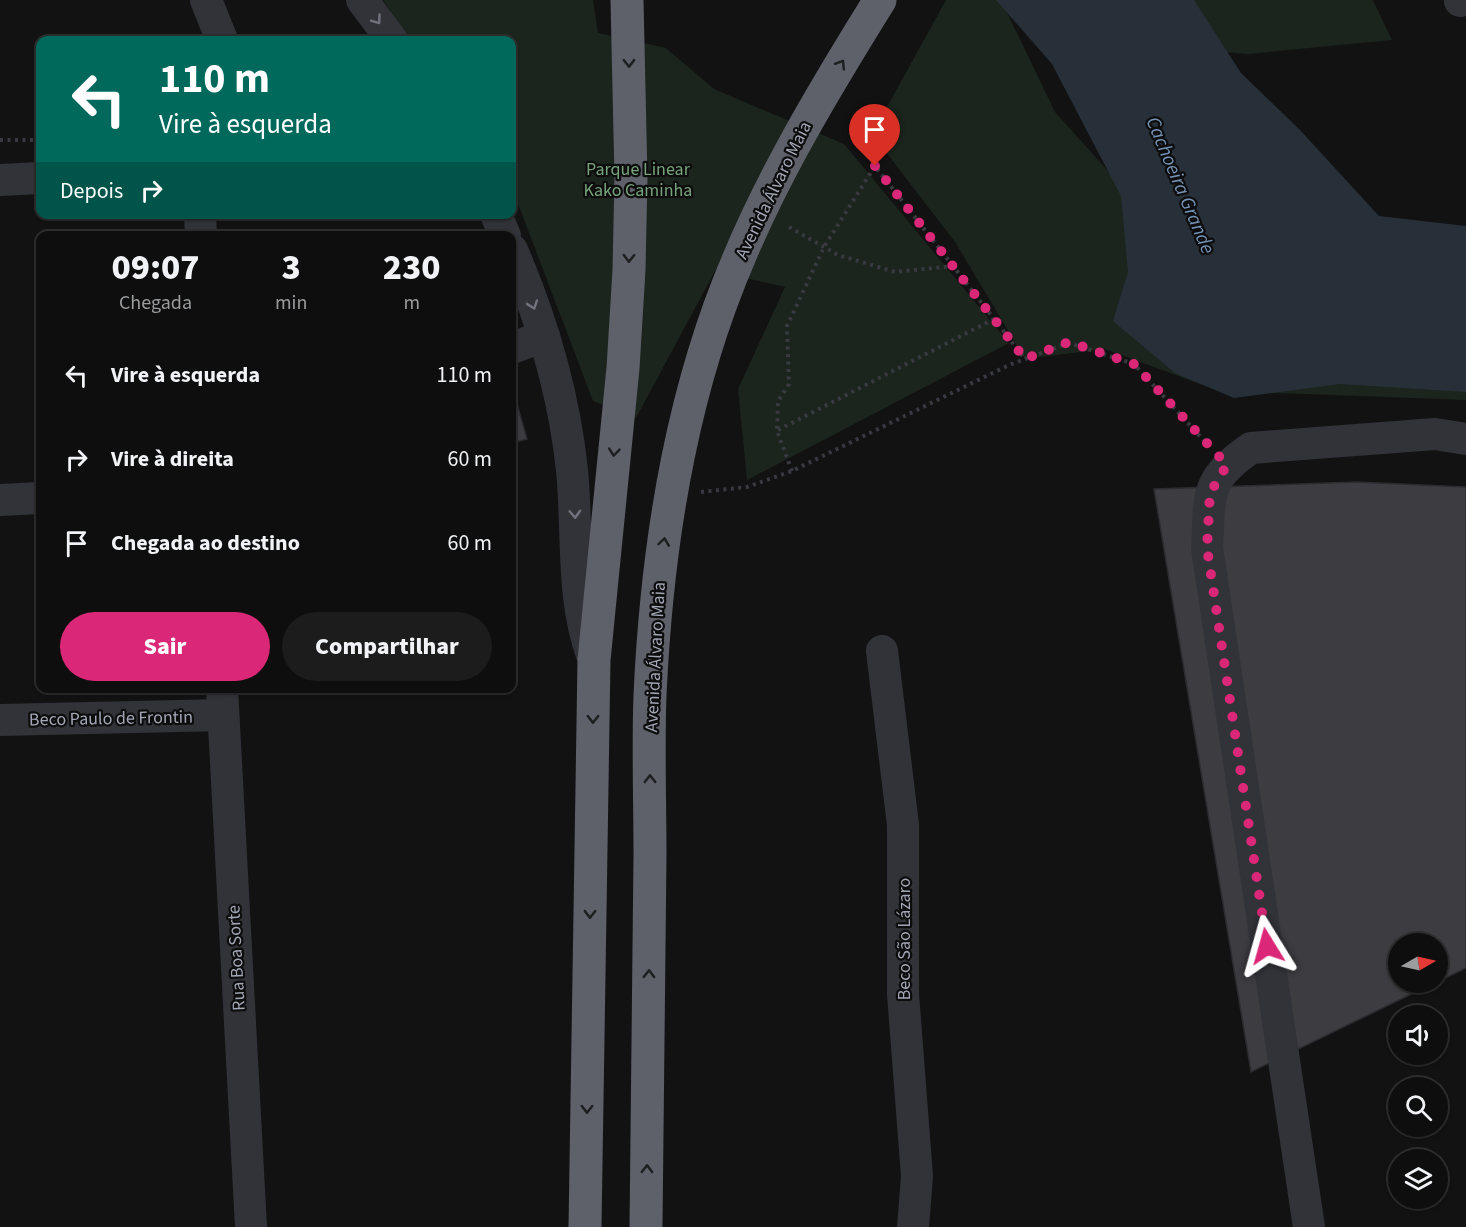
<!DOCTYPE html>
<html lang="pt">
<head>
<meta charset="utf-8">
<style>
	:root { --surface:#0e0e0e; --page:#1c1c1c; --text:#f1f3f6; --muted:#9b9c9e; --line:#2e2e2e; --accent:#db2777 }
	body { margin:0; font-family:"Source Sans 3",sans-serif; background:var(--page); color:var(--text); height:100vh; display:flex; flex-direction:column; font-size:22px; white-space:nowrap }
	* { box-sizing:border-box; margin:0 }
	p { font-size:20px; color:var(--muted) }
	.icon { flex:none; width:33px; height:33px; fill:none; stroke:currentColor; stroke-width:2; stroke-linecap:round; stroke-linejoin:round }
	.map { position:relative; flex:1; overflow:hidden }
	.sheet { position:absolute; left:36px; top:231px; width:480px; height:462px; display:flex; flex-direction:column; background:var(--surface); border-radius:12px; box-shadow:0 2px 4px #0004,0 0 0 2px var(--line) }
	.sheet>* { flex:none }
	.hud { position:absolute; left:36px; top:36px; width:480px; height:183px; border-radius:12px; box-shadow:0 2px 4px #0004,0 0 0 2px var(--line); background:#00695c; color:#fff; overflow:hidden }
	.needle { width:39px; rotate:81deg }
	.buttons { position:absolute; left:1388px; top:933px; display:grid; gap:12px }
	.buttons a { display:grid; place-items:center; width:60px; height:60px; border-radius:50%; background:var(--surface); box-shadow:0 2px 4px #0004,0 0 0 2px var(--line); font-size:30px }
	.pin { position:absolute; display:grid; place-items:center; width:51px; height:51px; color:#fff; margin:-62px -26px; border-radius:50% 50% 50% 0; rotate:-45deg; box-shadow:0 0 6px #0007 }
	.pin .icon { rotate:45deg }
	.me { position:absolute; width:66px; margin:-33px; rotate:352deg; stroke-linejoin:round; filter:drop-shadow(0 0 4px #0008) }
	.turn { display:flex; align-items:center; gap:21px; height:126px; padding:0 24px; font-size:27px }
	.turn .icon { width:78px; height:78px; stroke-width:2.5 }
	.turn b { display:block; font-size:42px; line-height:51px }
	.then { display:flex; align-items:center; height:57px; padding:0 24px; background:#0003; gap:12px; font-size:22px }
	.eta { display:flex; justify-content:space-evenly; align-items:center; height:102px; text-align:center }
	.eta b { font-size:36px; font-weight:800; line-height:42px }
	.action { display:flex; gap:12px; margin-top:auto; padding:12px 24px }
	.action a { flex:1; height:69px; border-radius:36px; background:var(--accent); color:#fff; font-size:24px; font-weight:800; line-height:69px; text-align:center }
	.action a+a { background:var(--page); color:var(--text) }
	ul { padding:0; list-style:none }
	li { display:flex; align-items:center; gap:18px; height:84px; padding:0 24px }
	li div { flex:1 }
	li b { display:block; font-size:22px }
	li em { font-style:normal }
	.map>svg:first-child { display:block }
	.green { fill:#1b241d }
	.water { fill:#273038 }
	.building { fill:#3c3c41; stroke:#2c2b30; stroke-width:1.5 }
	.lines { fill:none; stroke-linecap:round; stroke-linejoin:round }
	.path { stroke:#383a40; stroke-width:4; stroke-dasharray:3 4.5; stroke-linecap:butt }
	.minor { stroke:#323339; stroke-width:32 }
	.highway { stroke:#5e606a; stroke-width:33 }
	.oneway { stroke:#70737d }
	.oneway2 { stroke:#1d1e20 }
	.route { stroke:#db2777; stroke-width:10; stroke-dasharray:0 18 }
	.labels { text-anchor:middle; stroke-width:4.5; stroke-linejoin:round; paint-order:stroke }
	.park-label { font-size:18px; fill:#76a37b; stroke:#0d0d0e }
	.street-label { font-size:18px; fill:#a2a7b5; stroke:#0d0d0e }
	.water-label { font-size:20px; font-style:italic; fill:#7493b5; stroke:#0d0d0e }
</style>
</head>
<body>
<div class="map">
<svg width="1466" height="1227" viewBox="0 0 1466 1227">
	<rect width="100%" height="100%" fill="#121213"/>
	<g class="green">
		<path d="M383,0H593L598,33L666,48L714,89L844,144L1009,343L747,480L738,389L785,287L715,271L636,418L593,401L512,188V40H410Z"/>
		<path d="M946,0H1001L1055,112L1207,281L1466,299V400L1219,391L1105,349L1025,359L955,242L872,134Z"/>
		<path d="M1124,0H1373L1392,40L1248,54L1160,47Z"/>
	</g>
	<path class="water" d="M996,0H1194L1241,73L1300,130L1379,216L1466,226V392L1340,384L1234,398L1175,373L1113,321L1128,272L1121,196L1052,64Z"/>
	<g class="building">
		<path d="M512,387L527,439L512,443Z"/>
		<path d="M1357,482L1466,487V968L1437,982V944H1398V982H1436L1251,1072L1154,489Z"/>
	</g>
	<g class="lines">
		<g class="path">
			<path d="M0,140H40"/>
			<path d="M789,227L838,255L895,272L953,266L1025,359"/>
			<path d="M778,430L994,319"/>
			<path d="M792,471L777,431L778,401L789,384L787,326L824,247L875,166L953,266"/>
			<path d="M701,492L747,487L792,471L1009,365L1069,343L1134,364L1208,445"/>
		</g>
		<g class="minor">
			<path d="M206,0L222,40"/>
			<path d="M362,0L392,40"/>
			<path d="M1460,1L1463,0"/>
			<path d="M0,180L40,178"/>
			<path d="M200,214L201,236"/>
			<path d="M496,214L505,236"/>
			<path d="M512,250C542,320 564,394 572,470C578,531 571,597 592,655"/>
			<path d="M512,348L544,336"/>
			<path d="M0,500L40,498"/>
			<path d="M882,651L903,825V994L917,1176L913,1227"/>
			<path d="M222,688L251,1227"/>
			<path d="M0,720L223,715"/>
			<path d="M1309,1227L1207,548C1210,495 1204,480 1251,448L1435,434L1466,439"/>
		</g>
		<g class="highway">
			<path d="M585,1227L594,660L623,368L629,270L631,178L627,0"/>
			<path d="M646,1227C647,1103 648,979 650,855C650,802 648,748 650,695C656,564 675,430 720,306C760,196 819,98 880,0"/>
		</g>
	</g>
	<defs><path id="oneway-chevron" d="M-2-3.5L2.5 0L-2 3.5" fill="none" stroke-width="1.6" stroke-linecap="round" stroke-linejoin="round" transform="scale(1.5)"/></defs>
	<g class="oneway">
		<use href="#oneway-chevron" transform="translate(377 20) rotate(54)"/>
		<use href="#oneway-chevron" transform="translate(533 305) rotate(71)"/>
		<use href="#oneway-chevron" transform="translate(575 514) rotate(87)"/>
	</g>
	<g class="oneway2">
		<use href="#oneway-chevron" transform="translate(629 63) rotate(89)"/>
		<use href="#oneway-chevron" transform="translate(841 64) rotate(-58)"/>
		<use href="#oneway-chevron" transform="translate(629 258) rotate(91)"/>
		<use href="#oneway-chevron" transform="translate(614 452) rotate(96)"/>
		<use href="#oneway-chevron" transform="translate(664 542) rotate(-82)"/>
		<use href="#oneway-chevron" transform="translate(593 719) rotate(91)"/>
		<use href="#oneway-chevron" transform="translate(650 779) rotate(-90)"/>
		<use href="#oneway-chevron" transform="translate(590 914) rotate(91)"/>
		<use href="#oneway-chevron" transform="translate(649 974) rotate(-89)"/>
		<use href="#oneway-chevron" transform="translate(587 1109) rotate(91)"/>
		<use href="#oneway-chevron" transform="translate(647 1169) rotate(-89)"/>
	</g>
	<g class="lines">
		<path class="route" d="M875,166L1025,359L1069,342L1134,364L1227,465L1210,493L1207,548L1267,946"/>
	</g>
	<g class="labels">
		<g class="park-label">
			<text x="638" y="175">Parque Linear<tspan x="638" dy="21">Kako Caminha</tspan></text>
		</g>
		<g class="street-label">
			<text transform="translate(773 190) rotate(-64)" y="6">Avenida Álvaro Maia</text>
			<text transform="translate(655 657) rotate(-87)" y="6">Avenida Álvaro Maia</text>
			<text transform="translate(111 718) rotate(-1)" y="6">Beco Paulo de Frontin</text>
			<text transform="translate(904 939) rotate(-90)" y="6">Beco São Lázaro</text>
			<text transform="translate(236 958) rotate(-93)" y="6">Rua Boa Sorte</text>
		</g>
		<g class="water-label">
			<text transform="translate(1181 185) rotate(67)" y="7">Cachoeira Grande</text>
		</g>
	</g>
</svg>
<div class="buttons">
<a><svg class="needle" viewBox="-14 -14 28 28"><path d="M0-13l5 13h-10z" fill="#e53935"/><path d="M0 13l5-13h-10z" fill="#9b9c9e"/></svg></a>
<a><svg class="icon" aria-label="sound" viewBox="0 0 24 24"><path d="M4 9h4l5-4v14l-5-4H4zM17 9q2 3 0 6"/></svg></a>
<a><svg class="icon" aria-label="search" viewBox="0 0 24 24"><circle cx="10" cy="10" r="6"/><path d="M15 15l6 6"/></svg></a>
<a><svg class="icon" aria-label="layers" viewBox="0 0 24 24"><path d="M12 4l9 5-9 5-9-5zM3 14l9 5 9-5"/></svg></a>
</div>
<div class="pin" style="left:875px;top:166px;background:#d93025"><svg class="icon" aria-label="arrive" viewBox="0 0 24 24"><path d="M6 21V4h12l-3 4 3 4H6"/></svg></div>
<svg class="me" style="left:1267px;top:946px" viewBox="-20 -20 40 40"><path d="M0-17L14 15 0 8-14 15z" fill="#db2777" stroke="#fff" stroke-width="4"/></svg>
<div class="hud">
<div class="turn"><svg class="icon" aria-label="left" viewBox="0 0 24 24"><path d="M17 20v-9H6M10 6l-5 5 5 5"/></svg><div><b>110 m</b>Vire à esquerda</div></div>
<div class="then">Depois<svg class="icon" aria-label="right" viewBox="0 0 24 24"><path d="M7 20v-9h11M14 6l5 5-5 5"/></svg></div>
</div>
<section class="sheet">
<div class="eta">
<div><b>09:07</b><p>Chegada</p></div>
<div><b>3</b><p>min</p></div>
<div><b>230</b><p>m</p></div>
</div>
<ul>
<li><svg class="icon" aria-label="left" viewBox="0 0 24 24"><path d="M17 20v-9H6M10 6l-5 5 5 5"/></svg><div><b>Vire à esquerda</b></div><em>110 m</em></li>
<li><svg class="icon" aria-label="right" viewBox="0 0 24 24"><path d="M7 20v-9h11M14 6l5 5-5 5"/></svg><div><b>Vire à direita</b></div><em>60 m</em></li>
<li><svg class="icon" aria-label="arrive" viewBox="0 0 24 24"><path d="M6 21V4h12l-3 4 3 4H6"/></svg><div><b>Chegada ao destino</b></div><em>60 m</em></li>
</ul>
<div class="action"><a>Sair</a><a>Compartilhar</a></div>
</section>
</div>
</body>
</html>
